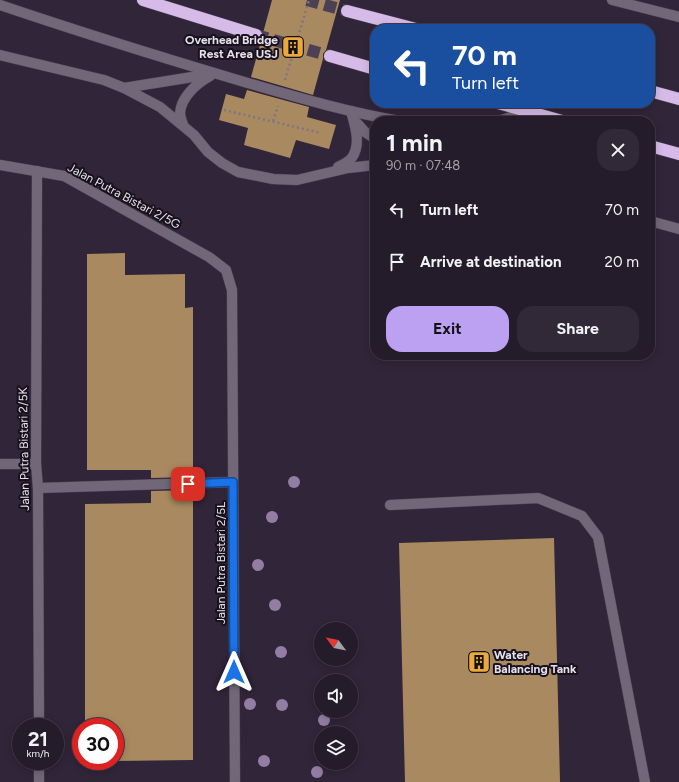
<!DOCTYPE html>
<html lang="en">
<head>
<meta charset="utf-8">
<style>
	:root { --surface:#251c2b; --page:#312937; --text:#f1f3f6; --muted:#a3a1a9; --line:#423a47; --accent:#bca0f2 }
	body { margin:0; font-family:Figtree,sans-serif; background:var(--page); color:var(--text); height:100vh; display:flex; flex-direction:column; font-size:15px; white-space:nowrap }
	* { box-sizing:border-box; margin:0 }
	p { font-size:13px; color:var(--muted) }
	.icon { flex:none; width:22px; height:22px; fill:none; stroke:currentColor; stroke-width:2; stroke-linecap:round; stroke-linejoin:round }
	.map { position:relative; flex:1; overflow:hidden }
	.details { position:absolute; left:370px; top:116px; width:285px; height:244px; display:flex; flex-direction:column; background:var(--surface); border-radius:16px; box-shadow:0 2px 10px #0003,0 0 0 1px var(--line) }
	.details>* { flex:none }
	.hud { position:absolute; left:370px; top:24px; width:285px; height:84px; border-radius:16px; box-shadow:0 2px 10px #0003,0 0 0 1px var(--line); background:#1a4fa0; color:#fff; overflow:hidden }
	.needle { width:26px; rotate:302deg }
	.controls { position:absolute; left:314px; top:622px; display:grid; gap:8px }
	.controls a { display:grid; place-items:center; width:44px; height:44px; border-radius:50%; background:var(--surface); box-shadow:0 2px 10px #0003,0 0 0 1px var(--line); font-size:20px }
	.speed { position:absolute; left:12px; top:718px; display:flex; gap:8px; font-size:20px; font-weight:700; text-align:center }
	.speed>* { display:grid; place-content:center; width:52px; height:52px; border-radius:50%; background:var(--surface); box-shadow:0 2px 10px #0003,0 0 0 1px var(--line); line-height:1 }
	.speed small { font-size:10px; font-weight:400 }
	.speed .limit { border:6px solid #d22; background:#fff; color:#111 }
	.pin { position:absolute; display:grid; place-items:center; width:34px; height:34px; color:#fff; margin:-17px; border-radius:8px; box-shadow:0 2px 6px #0006 }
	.me { position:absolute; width:44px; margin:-22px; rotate:0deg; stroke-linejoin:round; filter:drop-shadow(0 0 3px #0008) }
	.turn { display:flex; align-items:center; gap:14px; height:84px; padding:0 16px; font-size:18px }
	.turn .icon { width:52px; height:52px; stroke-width:2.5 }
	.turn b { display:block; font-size:28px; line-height:34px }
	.round { display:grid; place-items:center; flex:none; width:42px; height:42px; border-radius:16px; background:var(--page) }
	.overview { display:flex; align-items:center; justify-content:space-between; height:68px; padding:0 16px }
	h1 { font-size:24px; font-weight:700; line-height:30px }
	.action { display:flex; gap:8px; margin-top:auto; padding:8px 16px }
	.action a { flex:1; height:46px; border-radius:16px; background:var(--accent); color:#111; font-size:16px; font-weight:700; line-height:46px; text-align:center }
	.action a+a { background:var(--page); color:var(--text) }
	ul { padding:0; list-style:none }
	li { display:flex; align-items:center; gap:12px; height:52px; padding:0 16px }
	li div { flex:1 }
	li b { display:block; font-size:15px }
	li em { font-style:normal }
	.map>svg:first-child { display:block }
	.building { fill:#a98a60 }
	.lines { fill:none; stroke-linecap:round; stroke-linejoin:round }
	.highway-tunnel { stroke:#4c4154; stroke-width:12; stroke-dasharray:12 6; stroke-linecap:butt }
	.minor-casing { stroke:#4e4356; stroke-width:11 }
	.highway-casing { stroke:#4e4356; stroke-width:13 }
	.path { stroke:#7e7485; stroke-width:2.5; stroke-dasharray:2 3; stroke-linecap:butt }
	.minor { stroke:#726779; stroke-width:10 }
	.highway { stroke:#d6bbe8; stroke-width:12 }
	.tree { fill:#947da3 }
	.route-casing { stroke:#114b97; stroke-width:10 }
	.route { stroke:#1a73e8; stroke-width:7 }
	.labels { text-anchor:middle; stroke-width:4; stroke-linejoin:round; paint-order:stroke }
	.poi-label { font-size:12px; font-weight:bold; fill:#e7dfec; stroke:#16111a; text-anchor:end }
	.street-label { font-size:12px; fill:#e7dfec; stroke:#16111a }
</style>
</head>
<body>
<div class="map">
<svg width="679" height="782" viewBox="0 0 679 782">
	<rect width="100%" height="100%" fill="#312539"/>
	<g class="building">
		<path d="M272,0H340L326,50L323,54V59L313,95L251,77L261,41L263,37V33Z"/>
		<path d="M247,90L309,107L307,117L336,125L329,149L296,140L290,158L244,145L248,128L219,120L226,94L244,99Z"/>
		<path d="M125,253V275L185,274V308L193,307V477L151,478V470H87V254Z"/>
		<path d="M193,490V760L115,761V727H85V504L151,503V491Z"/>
		<path d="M554,538L560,782H405L399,543Z"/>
	</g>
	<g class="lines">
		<g class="highway-tunnel">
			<path d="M307,0L347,11"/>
			<path d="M256,35L330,56"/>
		</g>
		<g class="minor-casing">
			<g id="minor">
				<path d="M612,0L679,17"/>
				<path d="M0,5C80,32 160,57 241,81C293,96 346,112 400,121"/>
				<path d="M0,55L104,80L124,88L160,107L194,135L208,152L222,163L238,172L273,179L297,180L348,168L375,165"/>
				<path d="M124,88L211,74"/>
				<path d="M354,120L365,132L375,139"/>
				<path d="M499,121L528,111"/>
				<path d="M183,125C182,121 180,117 180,113C181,97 197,83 210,76"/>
				<path d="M0,165L64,176L209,257L226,270L232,290L235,782"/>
				<path d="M338,167C342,165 348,162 351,159C362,145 355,126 351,111"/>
				<path d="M37,171L36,464L38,488L39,727"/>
				<path d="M650,221L679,229"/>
				<path d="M0,464H36"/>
				<path d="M38,488L233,482"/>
				<path d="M390,505L538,498L582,516L598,537L645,782"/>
				<path d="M39,761V782"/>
			</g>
		</g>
		<g class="highway-casing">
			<g id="highway">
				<path d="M143,0L256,35"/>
				<path d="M347,11L416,29"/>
				<path d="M330,56L375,69"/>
				<path d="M650,91L679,99"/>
				<path d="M498,103L562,121"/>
				<path d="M650,146L679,154"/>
			</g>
		</g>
		<g class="path">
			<path d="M285,80L309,0"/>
			<path d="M224,110L321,133"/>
			<path d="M273,121L278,106"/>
		</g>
		<use href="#minor" class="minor"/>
		<use href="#highway" class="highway"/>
	</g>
	<g class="tree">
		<circle cx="294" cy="482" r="6"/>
		<circle cx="272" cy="517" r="6"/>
		<circle cx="258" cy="565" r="6"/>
		<circle cx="275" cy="605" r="6"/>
		<circle cx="281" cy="652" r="6"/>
		<circle cx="250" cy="704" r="6"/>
		<circle cx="282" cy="705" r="6"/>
		<circle cx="324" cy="720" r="6"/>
		<circle cx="264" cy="761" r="6"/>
		<circle cx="317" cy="772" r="6"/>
	</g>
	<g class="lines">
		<g class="route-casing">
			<path id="route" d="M188,484L233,482L234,672"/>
		</g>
		<use href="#route" class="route"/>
	</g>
	<defs>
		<g id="building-square" transform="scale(1.15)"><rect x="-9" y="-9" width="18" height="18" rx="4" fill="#eca93b" stroke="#16111a"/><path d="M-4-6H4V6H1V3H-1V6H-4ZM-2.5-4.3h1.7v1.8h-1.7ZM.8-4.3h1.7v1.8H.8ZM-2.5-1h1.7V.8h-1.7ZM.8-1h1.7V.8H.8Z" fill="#111"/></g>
	</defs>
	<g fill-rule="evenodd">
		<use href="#building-square" x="293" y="47"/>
		<use href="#building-square" x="479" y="662"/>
	</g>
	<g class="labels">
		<g class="poi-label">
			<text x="278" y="44">Overhead Bridge<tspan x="278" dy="14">Rest Area USJ</tspan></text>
			<text x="494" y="659" text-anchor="start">Water<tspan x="494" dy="14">Balancing Tank</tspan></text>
		</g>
		<g class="street-label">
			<text transform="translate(124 196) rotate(28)" y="4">Jalan Putra Bistari 2/5G</text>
			<text transform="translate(24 449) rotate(-91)" y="4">Jalan Putra Bistari 2/5K</text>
			<text transform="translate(221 563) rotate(-90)" y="4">Jalan Putra Bistari 2/5L</text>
		</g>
	</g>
</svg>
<div class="controls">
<a><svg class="needle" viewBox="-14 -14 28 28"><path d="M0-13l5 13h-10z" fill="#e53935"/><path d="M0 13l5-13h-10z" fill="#a3a1a9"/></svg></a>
<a><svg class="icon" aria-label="sound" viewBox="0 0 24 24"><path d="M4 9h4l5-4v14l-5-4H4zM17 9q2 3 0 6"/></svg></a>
<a><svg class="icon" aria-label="layers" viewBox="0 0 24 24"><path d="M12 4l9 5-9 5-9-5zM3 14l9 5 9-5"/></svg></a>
</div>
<div class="speed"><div>21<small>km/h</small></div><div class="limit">30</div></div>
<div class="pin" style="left:188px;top:484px;background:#d93025"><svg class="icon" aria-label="arrive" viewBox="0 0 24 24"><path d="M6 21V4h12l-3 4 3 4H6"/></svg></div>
<svg class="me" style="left:234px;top:672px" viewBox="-20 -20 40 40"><path d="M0-17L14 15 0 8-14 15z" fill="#1a73e8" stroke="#fff" stroke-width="4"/></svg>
<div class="hud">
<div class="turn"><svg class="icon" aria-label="left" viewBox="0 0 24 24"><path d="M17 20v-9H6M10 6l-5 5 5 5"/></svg><div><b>70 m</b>Turn left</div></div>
</div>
<section class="details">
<div class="overview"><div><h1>1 min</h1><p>90 m · 07:48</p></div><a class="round"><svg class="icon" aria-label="close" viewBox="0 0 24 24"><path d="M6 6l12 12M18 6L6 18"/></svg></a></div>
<ul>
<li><svg class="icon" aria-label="left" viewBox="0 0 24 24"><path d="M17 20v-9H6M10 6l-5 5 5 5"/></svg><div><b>Turn left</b></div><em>70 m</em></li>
<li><svg class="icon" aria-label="arrive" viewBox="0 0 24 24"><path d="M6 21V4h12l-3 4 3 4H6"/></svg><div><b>Arrive at destination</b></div><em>20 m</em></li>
</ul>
<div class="action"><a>Exit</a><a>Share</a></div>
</section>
</div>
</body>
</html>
